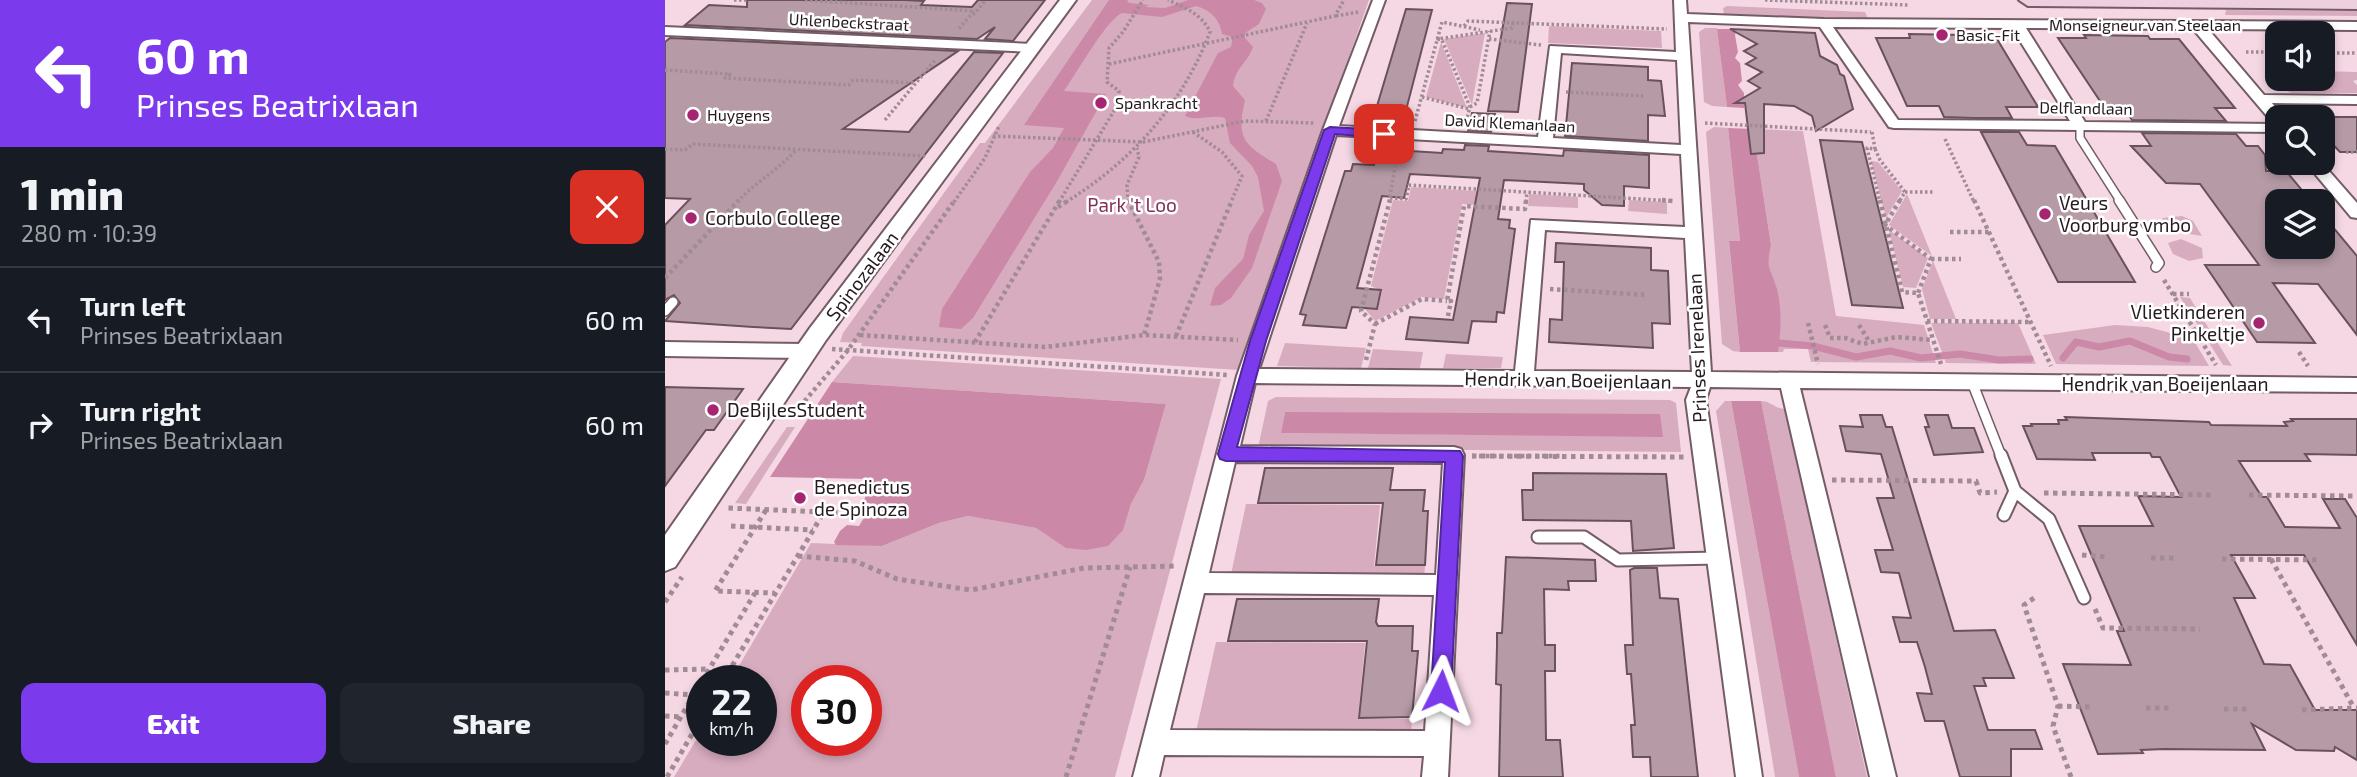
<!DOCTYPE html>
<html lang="en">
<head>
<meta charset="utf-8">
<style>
	:root { --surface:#171b24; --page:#20242c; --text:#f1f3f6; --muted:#9ea1a6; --line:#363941; --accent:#7c3aed }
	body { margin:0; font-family:"Exo 2",sans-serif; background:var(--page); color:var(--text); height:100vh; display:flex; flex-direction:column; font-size:26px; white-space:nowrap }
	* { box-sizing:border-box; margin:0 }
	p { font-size:23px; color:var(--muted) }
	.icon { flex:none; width:38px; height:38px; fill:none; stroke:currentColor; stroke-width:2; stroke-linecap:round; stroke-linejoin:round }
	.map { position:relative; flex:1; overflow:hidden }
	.drawer { display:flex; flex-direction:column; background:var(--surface); width:665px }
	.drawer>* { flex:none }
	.guide { background:#7c3aed; color:#fff; overflow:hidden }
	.tools { position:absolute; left:1600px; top:21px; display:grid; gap:14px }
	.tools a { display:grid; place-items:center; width:70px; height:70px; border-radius:14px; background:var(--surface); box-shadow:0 4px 10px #0003; font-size:35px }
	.speed { position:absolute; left:21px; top:665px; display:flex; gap:14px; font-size:35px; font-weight:700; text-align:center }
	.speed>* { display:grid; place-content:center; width:91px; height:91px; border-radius:50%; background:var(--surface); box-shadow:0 4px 10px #0003; line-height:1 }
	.speed small { font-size:18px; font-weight:400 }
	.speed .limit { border:10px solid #d22; background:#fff; color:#111 }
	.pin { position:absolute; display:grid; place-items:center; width:60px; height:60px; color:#fff; margin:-30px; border-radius:14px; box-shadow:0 4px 10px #0006 }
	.me { position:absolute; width:77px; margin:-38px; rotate:3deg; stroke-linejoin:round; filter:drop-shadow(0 0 5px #0008) }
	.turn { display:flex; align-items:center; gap:24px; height:147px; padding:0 21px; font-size:32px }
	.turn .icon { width:91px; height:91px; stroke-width:2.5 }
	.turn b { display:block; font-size:49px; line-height:60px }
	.round { display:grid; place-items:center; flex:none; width:74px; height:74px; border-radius:14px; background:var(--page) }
	.summary { display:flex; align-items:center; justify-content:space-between; height:119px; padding:0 21px }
	h1 { font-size:42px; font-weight:800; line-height:52px }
	.cta { display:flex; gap:14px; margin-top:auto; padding:14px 21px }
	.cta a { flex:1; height:80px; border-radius:14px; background:var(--accent); color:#fff; font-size:28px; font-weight:800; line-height:80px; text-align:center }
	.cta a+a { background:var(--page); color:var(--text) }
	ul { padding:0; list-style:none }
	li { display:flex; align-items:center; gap:21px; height:105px; padding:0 21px; border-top:2px solid var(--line) }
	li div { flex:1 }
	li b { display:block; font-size:26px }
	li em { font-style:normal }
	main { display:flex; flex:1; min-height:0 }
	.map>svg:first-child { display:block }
	.green { fill:#d8acbf; fill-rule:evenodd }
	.water { fill:#cb88a7 }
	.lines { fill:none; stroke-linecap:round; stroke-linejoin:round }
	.stream { stroke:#cb88a7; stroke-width:7 }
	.building { fill:#b69ba6; stroke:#6a525d; stroke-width:2 }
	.service-far2-casing { stroke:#745c66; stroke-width:10 }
	.service-far1-casing { stroke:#745c66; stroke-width:12 }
	.service-casing { stroke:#745c66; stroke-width:15 }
	.minor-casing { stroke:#745c66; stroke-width:4 }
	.tertiary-casing { stroke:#745c66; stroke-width:4 }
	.secondary-casing { stroke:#745c66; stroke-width:4 }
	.path-far2 { stroke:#a18b94; stroke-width:3.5; stroke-dasharray:2.5 2.5; stroke-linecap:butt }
	.path-far1 { stroke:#a18b94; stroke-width:4.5; stroke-dasharray:3.5 3.5; stroke-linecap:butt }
	.path { stroke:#a18b94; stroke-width:5; stroke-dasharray:4.5 4.5; stroke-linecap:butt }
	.service-far2 { stroke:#fff; stroke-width:7 }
	.service-far1 { stroke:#fff; stroke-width:9 }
	.service { stroke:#fff; stroke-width:11 }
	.minor { fill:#fff; fill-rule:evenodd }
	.tertiary { fill:#fff; fill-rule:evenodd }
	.secondary { fill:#eecfdf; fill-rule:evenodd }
	.route { fill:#7c3aed; stroke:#51269a; stroke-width:2 }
	.poi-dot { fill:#a72470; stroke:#fff; stroke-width:2.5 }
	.labels { text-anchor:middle; stroke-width:5; stroke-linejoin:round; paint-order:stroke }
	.far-street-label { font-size:16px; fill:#241a1e; stroke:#fff }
	.far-poi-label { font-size:16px; fill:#241a1e; stroke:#fff; text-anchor:start }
	.poi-label { font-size:19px; fill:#241a1e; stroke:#fff; text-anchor:start }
	.park-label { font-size:19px; fill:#81305b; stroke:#fff }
	.street-label { font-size:19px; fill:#241a1e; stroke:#fff }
</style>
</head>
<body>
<main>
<section class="drawer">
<div class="guide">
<div class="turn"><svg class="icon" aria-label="left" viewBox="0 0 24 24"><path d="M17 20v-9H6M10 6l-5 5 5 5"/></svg><div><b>60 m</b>Prinses Beatrixlaan</div></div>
</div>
<div class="summary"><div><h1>1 min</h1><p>280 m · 10:39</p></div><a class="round" style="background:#d93025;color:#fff"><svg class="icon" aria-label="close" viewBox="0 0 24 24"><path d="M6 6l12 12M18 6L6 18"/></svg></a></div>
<ul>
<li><svg class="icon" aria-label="left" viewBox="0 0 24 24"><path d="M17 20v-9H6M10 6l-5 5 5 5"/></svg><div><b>Turn left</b><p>Prinses Beatrixlaan</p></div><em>60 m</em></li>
<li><svg class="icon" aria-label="right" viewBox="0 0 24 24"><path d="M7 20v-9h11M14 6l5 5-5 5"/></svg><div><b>Turn right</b><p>Prinses Beatrixlaan</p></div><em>60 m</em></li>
</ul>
<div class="cta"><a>Exit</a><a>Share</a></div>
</section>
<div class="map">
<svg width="1692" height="777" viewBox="0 0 1692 777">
	<rect width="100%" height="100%" fill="#f5d8e4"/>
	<g class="green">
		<path d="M427,0H704L574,370L196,346L197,343L175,342L178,333L315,143H320Z"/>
		<path d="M1062,6L1200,12L1203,19L1059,14L1058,8Z"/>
		<path d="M1561,10L1692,11V16L1560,15Z"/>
		<path d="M884,26L996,31L997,48L883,43Z"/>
		<path d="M1040,28H1052L1062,107L1047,106L1039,102L1034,32Z"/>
		<path d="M820,33L807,105L779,39Z"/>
		<path d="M776,42L802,108L761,97Z"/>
		<path d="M1603,71H1612V79H1657V71L1692,72V80L1688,81L1692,85V93H1626L1620,90Z"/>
		<path d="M1049,127L1063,128L1075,241L1064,242L1075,352L1068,351L1057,344L1041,132Z"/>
		<path d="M1088,129L1138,131L1171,316L1259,325L1271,363L1146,362L1143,349H1119L1118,352H1113L1111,286L1104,276L1102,261L1106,245Z"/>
		<path d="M1206,161L1213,162L1237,191L1221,218Z"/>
		<path d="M746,187L813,191L810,205L797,204L779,299L757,297L710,321L700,309L713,308L717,291L706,286L728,200L743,201Z"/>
		<path d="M864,194L913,197V208L863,206Z"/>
		<path d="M1242,194L1265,251L1267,256L1224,225Z"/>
		<path d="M964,200L1002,202V214L963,211Z"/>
		<path d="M1517,216L1528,221L1537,236L1507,231L1496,225L1498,218Z"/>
		<path d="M1224,230L1263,258L1251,288L1238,287Z"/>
		<path d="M1516,239L1537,248L1538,258L1524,261L1508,254L1503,243Z"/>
		<path d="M1268,261L1291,319H1265L1257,289Z"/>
		<path d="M1515,297L1525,298L1567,366L1558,365Z"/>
		<path d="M1266,323H1353L1371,364L1281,363Z"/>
		<path d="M1450,325L1483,327L1528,339L1544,366L1391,364L1378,335Z"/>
		<path d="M620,343L701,348L696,368L612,366Z"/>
		<path d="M708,349L758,352L755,368H703Z"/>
		<path d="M781,354L838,357L836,368H778Z"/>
		<path d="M188,356L556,379L450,777H9L37,730V740H96V681H65L146,543L217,546L274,523L303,516L371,528L402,548L457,530L466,504L479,480L501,404L167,382ZM142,681H201V740H142Z"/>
		<path d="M611,397L1005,400L1011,403L1016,452L593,448L603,401ZM620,412L998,436L616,433Z"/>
		<path d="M1060,401H1066L1134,777H1110L1051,411Z"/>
		<path d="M1096,401C1106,401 1110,409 1120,409L1202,777H1171Z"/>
		<path d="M122,427H130L81,504L70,503Z"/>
		<path d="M581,504L715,505L709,566H760L759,579H565Z"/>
		<path d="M551,642L700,643L693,719H747L746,736H530Z"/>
	</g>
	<g class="water">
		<path d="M444,0H462L464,3L484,5L480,7L500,8L523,0H589L597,3L601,9L594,24L580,33V38L588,47C582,64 571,66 568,86L580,100C571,140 579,144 611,164L617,181L587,268L566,298L556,305L545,306L550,288L578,259L584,235L599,211L593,177L587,166L565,143L560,118C546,114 532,122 520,116L553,53L566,47L568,37L557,34C555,20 546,10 531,6L497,17L457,13C442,19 410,76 399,91L441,94L391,183L308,318L296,329L274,327L277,309L365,172L388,148L399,128L359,125Z"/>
		<path d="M1052,29H1072L1070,35L1073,52L1070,58L1075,63L1077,81L1073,85L1079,93V108L1062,107Z"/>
		<path d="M1063,128L1088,129L1106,245C1100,272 1106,267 1112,289C1117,309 1116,332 1113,352H1075L1064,241H1075Z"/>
		<path d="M167,382L501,404L479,480L466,504L458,530L443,546L421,550L401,548L371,528L303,516L274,523L217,546L171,545L169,542L175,531L182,525L194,526L207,504L199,502L204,479L105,477Z"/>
		<path d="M1066,401H1096L1171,777H1134Z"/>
		<path d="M620,412L995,414L998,437L616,433Z"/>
	</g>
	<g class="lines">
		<g class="stream">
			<path d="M1114,343L1148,346L1191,357L1225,351L1256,358L1295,354L1334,360L1365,359"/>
			<path d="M1398,358L1411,342L1434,347L1465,341L1504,357L1522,359"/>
		</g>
	</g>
	<g class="building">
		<path d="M82,0H240L259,1L256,5L307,7L313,0H380L348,41L320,39L330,27L312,39L20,25L44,5L82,7Z"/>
		<path d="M842,3L867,4L853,112L823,111Z"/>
		<path d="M741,9L767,10L739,118L709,116Z"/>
		<path d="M1065,29L1150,33L1155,56L1172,65L1175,74L1179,76L1188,109L1151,131L1147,116L1129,106L1099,104V153L1086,154L1080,103H1070L1095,88L1083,81L1097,72L1081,64L1091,58L1079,51L1092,44Z"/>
		<path d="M1244,34L1298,35L1300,38L1332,39L1373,107H1341L1347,118H1309L1279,117L1274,106H1242L1211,38H1245Z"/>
		<path d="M1419,35L1483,36L1485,39H1514L1570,108H1550L1561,121L1467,120L1459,107H1439L1393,38H1421Z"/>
		<path d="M5,38L293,51L178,129L244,132L309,52L338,53L126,329L88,327L0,321L15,303L9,295L0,300V225L25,199L0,198V42Z"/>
		<path d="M907,63L983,67V80L996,81L1000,116L983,115V141L900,136Z"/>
		<path d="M807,113L830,114L826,132L803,131Z"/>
		<path d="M1643,117H1692V152H1675L1657,133V117Z"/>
		<path d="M1316,132H1354L1362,145L1390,146L1470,282H1393Z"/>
		<path d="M1477,133L1571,134L1581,146H1593L1600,155L1601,171H1621L1646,201H1612V247H1657V214L1692,256V335L1653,284L1608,283L1650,343L1592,342L1540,265H1594L1535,184L1501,183L1466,146H1486Z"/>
		<path d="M1155,140L1197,142L1238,308L1187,305Z"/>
		<path d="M800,145L824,146L823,151L854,153L898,156L899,150L984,155V188L959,186V206L937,205L919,190V184L839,180L833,219L845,220L844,228L850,229L839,313L832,312L831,322L807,321L803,343L741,339L745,317L788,320L815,178L745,174L739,198L717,196L692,288L716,290L712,309L687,307L681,328L638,325L641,315L635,314L680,171H686L688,164L709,165L714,149L777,153L778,149L799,150Z"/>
		<path d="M891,243L986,248V270L1003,271L1005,324L987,323L988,348L884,342L885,319L897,320L899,262H890Z"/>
		<path d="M0,387L78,389L49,430H41L0,486Z"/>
		<path d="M1195,415H1217L1221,427H1227L1289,631L1330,630L1349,678H1318L1321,686H1309L1323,730H1370L1377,749H1346V777H1295L1279,721H1260L1252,693L1267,694L1260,667L1252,642H1235L1228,617L1246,618L1234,573L1216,572L1210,550H1228L1212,498H1229L1216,454L1181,451L1175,426L1198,427Z"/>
		<path d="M1260,415H1283L1287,428H1309L1318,452L1269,455L1260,427H1264Z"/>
		<path d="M1400,417L1544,422L1546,425L1622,426L1619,422L1628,421L1626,419H1692V455L1640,454L1645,461H1574L1597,497H1602L1620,527L1675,528L1658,499H1680L1692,518V645L1639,555H1566L1590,598H1569L1599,664L1625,665L1650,710H1692V760L1670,747L1669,751L1631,750L1587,724L1600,750L1499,749L1476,750L1478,753L1433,754L1398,664L1466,665L1452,631H1459L1414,526H1488L1473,496L1516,497L1495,457H1487L1485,453H1427L1430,460L1372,459L1358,426H1367L1366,424H1394L1393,420H1402Z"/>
		<path d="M600,468H728L725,490H760L758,511H763L760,565H711L718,503H593Z"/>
		<path d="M868,473L1001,474L1009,548L968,551L966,521L858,520L857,490H868Z"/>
		<path d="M841,557L930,560L931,581H903L904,590L879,589L880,645H890V671H880L881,740H895L898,777H834L836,685L831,684L832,646V633H837Z"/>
		<path d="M969,568H992L995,598L1013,599L1033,777H986L985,757H968L966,725H970L966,674H962L960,645H968L965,570Z"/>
		<path d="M572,599H714L711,622L713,626H748L747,651H753L747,717L694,718L702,641H563Z"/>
	</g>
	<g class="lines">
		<g class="service-far2-casing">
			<path id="service-far2" d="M1415,126V138L1456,202"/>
		</g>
		<g class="service-far1-casing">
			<g id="service-far1">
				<path d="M1454,200L1494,263L1491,267"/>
				<path d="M0,311L8,302"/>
				<path d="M1307,382L1336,456"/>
			</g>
		</g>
		<g class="service-casing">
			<g id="service">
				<path d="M1336,455L1350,491L1384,519L1419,598"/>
				<path d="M1339,515L1350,491"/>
				<path d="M873,537H919L953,560L1053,558"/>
			</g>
		</g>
		<g class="minor-casing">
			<g id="minor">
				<path d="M708,0H720L674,126L873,137L885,46L1011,52L1009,0H1021L1022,14L1159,19L1692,22V30L1543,29L1599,95L1692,96V104L1607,103L1618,117H1612V123L1607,122L1528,29L1361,28L1420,122L1612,124V132L1229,128L1224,127L1155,27L1023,22L1046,372L1692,378V392L1135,388L1231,777H1205L1116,388L1045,387L1041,400L1097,777H1071L1021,400L1026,387L590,383L575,446L789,447L796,449L799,455L783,777H757L759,756L499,755L494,777H468L572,376L658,130ZM1168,27L1347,28L1405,121L1233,120ZM896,53L1012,60L1016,145L888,138ZM671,135L1016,154L1020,227L866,220L850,371L594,369ZM880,230L1020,238L1027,372L869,371ZM570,462L778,463L771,575L544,573ZM539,593L769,595L760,731L505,730Z"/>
				<path d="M0,27L367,44L374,48L367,52L0,35Z"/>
				<path d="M1641,163H1657L1692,203V218L1686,217Z"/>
				<path d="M0,342L141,344L148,346L150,351L148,356L141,358L0,356Z"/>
			</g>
		</g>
		<g class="tertiary-casing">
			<path id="tertiary" d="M395,0H411L161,340L10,567L0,571V535L145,328Z"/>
		</g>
		<g class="secondary-casing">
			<path id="secondary" d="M1354,0H1692V9L1363,6Z"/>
		</g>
		<g class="path-far2">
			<path d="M69,0H84"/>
			<path d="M140,0L309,11L293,30"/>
			<path d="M1100,0L1243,5"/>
			<path d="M308,15L321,0"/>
			<path d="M671,16L693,12"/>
			<path d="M799,26L803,21L1002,29"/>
			<path d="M824,39L876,45"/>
			<path d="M1581,52H1612"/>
			<path d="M1657,53H1692"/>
			<path d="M444,64L670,16L679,0"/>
			<path d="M0,70L65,74L60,78L184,85L188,80L251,83"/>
			<path d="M901,92L980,96"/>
			<path d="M757,97L804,109"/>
			<path d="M805,107L812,103L825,31"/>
			<path d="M220,120L271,59"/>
			<path d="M601,121L642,23"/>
			<path d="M750,121L777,22L815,30"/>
			<path d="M801,122L805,107L777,40L773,39L847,28L848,23"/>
			<path d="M1040,123L1206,132"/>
			<path d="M528,132L557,152L577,176L566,202"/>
			<path d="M1207,132L1210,149L1202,148L1215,202"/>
			<path d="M328,136L478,142L580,121L649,123"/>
			<path d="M1280,139L1309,202"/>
			<path d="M0,149L20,150L28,144L262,156"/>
			<path d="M1210,149L1215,160L1240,192L1234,202"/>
			<path d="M1681,152H1692"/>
			<path d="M1240,192H1268"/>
			<path d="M725,198L741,199L744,185L1008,201"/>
			<path d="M72,202C91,182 113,170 131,150"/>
			<path d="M289,202L320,158L334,126"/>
			<path d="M394,202L452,106L454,91L442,82L444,48L458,32L478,0"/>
			<path d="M401,202C467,161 517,105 545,32C537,14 520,8 503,0"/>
			<path d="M463,202L462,185L474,157L472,148"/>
			<path d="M724,202L730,167"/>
			<path d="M861,202L862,192"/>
		</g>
		<g class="path-far1">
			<path d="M463,200L494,262L495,279L479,335"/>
			<path d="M997,200L1008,201"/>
			<path d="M1215,200L1237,292L1253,293L1276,364"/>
			<path d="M1235,200L1220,225L1266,259L1253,293"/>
			<path d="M1309,200L1386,366"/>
			<path d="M393,207L404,200"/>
			<path d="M1285,232H1324"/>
			<path d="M1266,259H1296"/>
			<path d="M0,278L74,200"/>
			<path d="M1499,280L1551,365"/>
			<path d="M885,289L982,295"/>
			<path d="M1508,294H1524"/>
			<path d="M783,316L786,301H782L799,206L860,209L861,200"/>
			<path d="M1262,321L1366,322"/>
			<path d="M1143,323L1153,364"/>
			<path d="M710,324L757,299L782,301"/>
			<path d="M1160,325L1165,338H1180L1198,344L1231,337L1268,340"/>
			<path d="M1194,325L1205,343"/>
			<path d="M195,335L380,347L479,335L573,340"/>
			<path d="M511,336L567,200"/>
			<path d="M310,342L395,200"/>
			<path d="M167,349L563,375"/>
			<path d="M1634,352L1643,366"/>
			<path d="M701,360L710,324L696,311L725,200"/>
			<path d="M126,417L183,350L290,200"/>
			<path d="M807,456H895"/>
		</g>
		<g class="path">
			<path d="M807,456L1019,457"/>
			<path d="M1167,480L1311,481L1315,493L1332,492"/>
			<path d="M1379,493L1550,495"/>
			<path d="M1584,495L1692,496"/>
			<path d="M101,510L50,591L109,593"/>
			<path d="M159,512L192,513"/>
			<path d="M66,526L148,530"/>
			<path d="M1417,555L1441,557"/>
			<path d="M133,556L190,561L232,579L306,590L419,568L513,566"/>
			<path d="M1486,558H1510"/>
			<path d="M1557,559L1655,560"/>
			<path d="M1606,559L1689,708"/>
			<path d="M1369,598L1359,605L1393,706L1388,726L1406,777"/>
			<path d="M0,602L17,577"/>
			<path d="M1430,609L1438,628L1535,629"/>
			<path d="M0,670L44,669"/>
			<path d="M37,681L90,593"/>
			<path d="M58,681L159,512L63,508"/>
			<path d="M0,693L29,695"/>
			<path d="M1393,706L1427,707"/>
			<path d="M1481,708H1507"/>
			<path d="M1559,709H1583"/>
			<path d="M1637,710L1692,708"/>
			<path d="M0,716L16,717"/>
			<path d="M0,744L37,681"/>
			<path d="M2,777L37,717"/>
			<path d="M401,777L465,567"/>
		</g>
		<use href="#service-far2" class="service-far2"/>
		<use href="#service-far1" class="service-far1"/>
		<use href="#service" class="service"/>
		<use href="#minor" class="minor"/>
		<use href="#tertiary" class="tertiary"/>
		<use href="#secondary" class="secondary"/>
	</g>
	<path class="route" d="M665,127L719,130L725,134L719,138L670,134L601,341L572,447L795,451L798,456L786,691L783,698L776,701L769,698L766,691L780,462L561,461L555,459L553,454L585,341L659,130Z"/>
	<g class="poi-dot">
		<circle cx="1277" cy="35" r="7"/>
		<circle cx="436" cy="103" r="7"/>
		<circle cx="28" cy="115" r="7"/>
		<circle cx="1380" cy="214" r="7"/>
		<circle cx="26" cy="218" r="7"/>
		<circle cx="1594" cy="323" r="7"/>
		<circle cx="48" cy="410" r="7"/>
		<circle cx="135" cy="498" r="7"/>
	</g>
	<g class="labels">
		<g class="far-street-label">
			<text transform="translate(184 22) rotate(3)" y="6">Uhlenbeckstraat</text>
			<text x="1480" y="31">Monseigneur van Steelaan</text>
			<text transform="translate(1421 108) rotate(1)" y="6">Delflandlaan</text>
			<text transform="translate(845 123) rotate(3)" y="6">David Klemanlaan</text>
		</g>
		<g class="far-poi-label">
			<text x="1291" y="41">Basic-Fit</text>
			<text x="450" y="109">Spankracht</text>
			<text x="42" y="121">Huygens</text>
		</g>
		<g class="poi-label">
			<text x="1394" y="210">Veurs<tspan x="1394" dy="22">Voorburg vmbo</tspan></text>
			<text x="40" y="225">Corbulo College</text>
			<text x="1580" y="319" text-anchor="end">Vlietkinderen<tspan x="1580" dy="22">Pinkeltje</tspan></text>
			<text x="62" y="417">DeBijlesStudent</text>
			<text x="149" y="494">Benedictus<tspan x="149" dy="22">de Spinoza</tspan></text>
		</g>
		<g class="park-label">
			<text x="467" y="212">Park 't Loo</text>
		</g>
		<g class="street-label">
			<text transform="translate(197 276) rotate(-53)" y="7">Spinozalaan</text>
			<text transform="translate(1032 348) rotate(-92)" y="7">Prinses Irenelaan</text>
			<text transform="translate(903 380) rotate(1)" y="7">Hendrik van Boeijenlaan</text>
			<text x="1500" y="391">Hendrik van Boeijenlaan</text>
		</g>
	</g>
</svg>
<div class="tools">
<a><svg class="icon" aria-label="sound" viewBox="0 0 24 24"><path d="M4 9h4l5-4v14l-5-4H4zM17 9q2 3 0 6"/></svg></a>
<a><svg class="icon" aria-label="search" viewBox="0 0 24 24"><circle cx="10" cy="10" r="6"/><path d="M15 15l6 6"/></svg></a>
<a><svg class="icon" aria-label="layers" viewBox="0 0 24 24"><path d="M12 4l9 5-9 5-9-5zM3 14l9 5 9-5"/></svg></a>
</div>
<div class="speed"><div>22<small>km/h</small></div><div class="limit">30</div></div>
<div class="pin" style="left:719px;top:134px;background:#d93025"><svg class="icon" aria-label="arrive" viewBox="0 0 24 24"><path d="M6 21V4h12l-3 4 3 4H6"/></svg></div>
<svg class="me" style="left:776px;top:691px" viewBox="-20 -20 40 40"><path d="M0-17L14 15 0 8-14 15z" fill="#7c3aed" stroke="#fff" stroke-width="4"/></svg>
</div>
</main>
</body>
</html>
